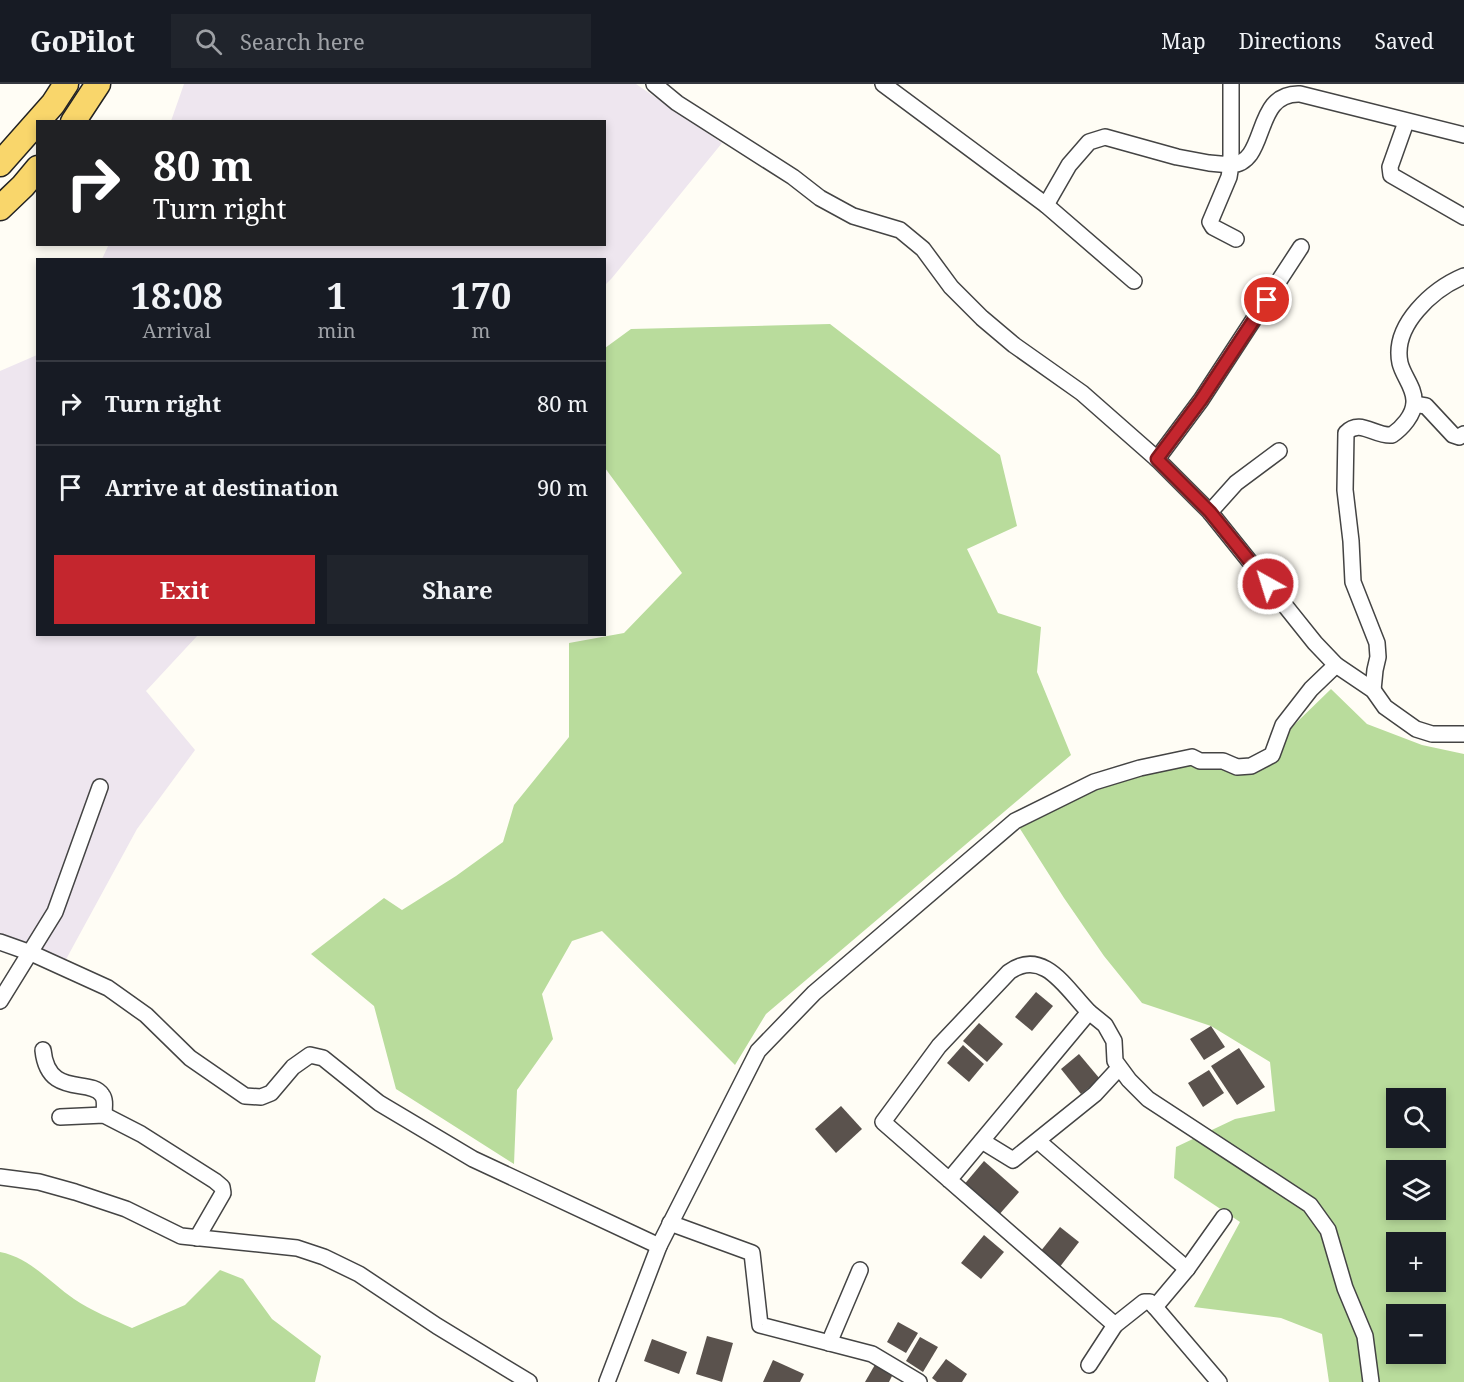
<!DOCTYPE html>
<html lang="en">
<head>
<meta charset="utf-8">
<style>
	:root { --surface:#171b24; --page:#20242c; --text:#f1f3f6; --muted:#9ea1a6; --line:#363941; --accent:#c4262e }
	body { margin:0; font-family:"Noto Serif",serif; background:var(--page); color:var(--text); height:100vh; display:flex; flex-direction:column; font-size:22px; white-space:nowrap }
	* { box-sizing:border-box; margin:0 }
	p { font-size:20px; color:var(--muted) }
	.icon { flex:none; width:33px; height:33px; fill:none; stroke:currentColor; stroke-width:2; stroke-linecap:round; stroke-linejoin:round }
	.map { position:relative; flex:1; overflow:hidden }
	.side { position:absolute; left:36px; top:174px; width:570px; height:378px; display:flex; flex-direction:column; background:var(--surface); border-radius:0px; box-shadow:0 3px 9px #0003 }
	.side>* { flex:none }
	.top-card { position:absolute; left:36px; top:36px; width:570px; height:126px; border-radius:0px; box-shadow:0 3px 9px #0003; background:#202124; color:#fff; overflow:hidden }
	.controls { position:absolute; left:1386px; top:1004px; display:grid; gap:12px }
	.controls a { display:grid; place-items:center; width:60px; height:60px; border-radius:0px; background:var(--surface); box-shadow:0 3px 9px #0003; font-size:30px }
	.pin { position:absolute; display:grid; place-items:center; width:51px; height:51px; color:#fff; margin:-26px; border:3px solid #fff; border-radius:50%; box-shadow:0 2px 6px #0007 }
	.me { position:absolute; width:66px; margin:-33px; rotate:321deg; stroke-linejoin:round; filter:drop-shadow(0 0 4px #0008) }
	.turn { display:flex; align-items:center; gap:21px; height:126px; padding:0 18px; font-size:27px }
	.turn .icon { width:78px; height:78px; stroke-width:2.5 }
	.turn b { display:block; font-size:42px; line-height:51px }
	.eta { display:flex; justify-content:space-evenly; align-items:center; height:102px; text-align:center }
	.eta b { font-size:36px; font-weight:700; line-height:42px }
	.primary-button { display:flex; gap:12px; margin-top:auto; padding:12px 18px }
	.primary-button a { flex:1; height:69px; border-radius:0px; background:var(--accent); color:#fff; font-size:24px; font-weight:700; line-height:69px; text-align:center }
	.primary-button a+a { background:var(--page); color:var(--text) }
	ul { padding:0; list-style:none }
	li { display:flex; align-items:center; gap:18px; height:84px; padding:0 18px; border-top:2px solid var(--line) }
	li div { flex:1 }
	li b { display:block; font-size:22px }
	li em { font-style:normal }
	header { display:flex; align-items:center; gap:36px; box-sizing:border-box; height:84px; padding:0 30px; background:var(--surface); border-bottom:2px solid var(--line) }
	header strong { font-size:28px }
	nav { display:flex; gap:33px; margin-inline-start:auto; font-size:21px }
	.search { width:420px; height:54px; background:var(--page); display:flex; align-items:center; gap:15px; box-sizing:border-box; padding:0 21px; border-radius:0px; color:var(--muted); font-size:22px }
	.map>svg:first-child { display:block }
	.industrial { fill:#eee6ef }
	.forest { fill:#b9dc9c; fill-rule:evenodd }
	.building { fill:#5a524d }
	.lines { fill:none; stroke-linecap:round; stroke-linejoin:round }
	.street-casing { stroke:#444; stroke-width:18 }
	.primary-casing { stroke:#222; stroke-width:27 }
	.street { stroke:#fff; stroke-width:15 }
	.primary { stroke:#f9d66b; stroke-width:24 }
	.route-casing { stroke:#7f191e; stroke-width:15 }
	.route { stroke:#c4262e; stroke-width:10 }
</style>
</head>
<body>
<header>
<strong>GoPilot</strong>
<div class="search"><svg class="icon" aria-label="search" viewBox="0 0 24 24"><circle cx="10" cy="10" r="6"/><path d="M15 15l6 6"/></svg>Search here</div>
<nav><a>Map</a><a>Directions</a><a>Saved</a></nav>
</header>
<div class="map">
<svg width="1464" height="1298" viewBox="0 0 1464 1298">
	<rect width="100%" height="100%" fill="#fffdf5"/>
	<g class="industrial">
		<path d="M184,0H636L722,59L612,194L605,201L604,176L102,175L109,160H604V38L171,37Z"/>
		<path d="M37,271L38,550L198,551L146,607L195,666L137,745L64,879L0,857V287Z"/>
	</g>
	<g class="forest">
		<path d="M830,240L1000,371L1017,442L967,465L998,529L1041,543L1037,588L1071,671L766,930L735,981L602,847L572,857L542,910L553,955L517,1006L514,1080L396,1005L374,922L311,870L384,814L402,826L456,792L503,758L514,721L569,653V559L624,549L682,489L605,384V264L631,245Z"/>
		<path d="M1331,605L1367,640L1422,661L1464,670V1298H1329L1322,1250L1281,1234L1194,1223L1240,1138L1174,1094L1176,1063L1235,1035L1275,1027L1270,978L1211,942L1142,919L1104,872L1064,814L1015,737L1140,684L1263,676L1296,639ZM1396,1014H1436V1053H1396ZM1396,1086H1436V1125H1396ZM1396,1158H1436V1197H1396ZM1396,1230H1436V1269H1396Z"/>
		<path d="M0,1168C31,1174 49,1198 74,1215C91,1227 113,1235 132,1244L185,1221L220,1186L243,1195L272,1235L321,1272L315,1298H0Z"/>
	</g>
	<g class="building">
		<path d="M1036,908L1053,922L1032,947L1015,933Z"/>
		<path d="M979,939L1003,960L987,978L963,957Z"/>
		<path d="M1211,942L1225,963L1204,976L1190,955Z"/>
		<path d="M963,961L984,980L969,998L947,979Z"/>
		<path d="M1239,964L1265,1003L1237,1021L1211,982Z"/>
		<path d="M1079,970L1100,995L1081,1010L1061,985Z"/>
		<path d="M1209,986L1224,1009L1203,1023L1188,999Z"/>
		<path d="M841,1022L862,1045L836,1069L815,1045Z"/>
		<path d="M984,1077L1019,1108L997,1133L962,1103Z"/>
		<path d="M1060,1143L1079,1158L1059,1184L1040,1168Z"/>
		<path d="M984,1151L1004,1168L981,1195L961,1179Z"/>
		<path d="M898,1238L918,1249L906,1269L887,1258Z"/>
		<path d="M707,1252L733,1259L722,1298L696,1290Z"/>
		<path d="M920,1253L938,1263L923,1288L906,1277Z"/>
		<path d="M652,1255L687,1268L679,1290L644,1277Z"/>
		<path d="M946,1275L967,1290L962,1298H937L932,1294Z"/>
		<path d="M773,1276L804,1290L800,1298H763Z"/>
		<path d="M876,1279L893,1290L889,1298H865Z"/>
	</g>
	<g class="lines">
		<g class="street-casing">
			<g id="street">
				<path d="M654,0L677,19L793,93L820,114L853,132L900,146L923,165L951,203L982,234L1014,261L1082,309L1157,375L1210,428L1315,559L1336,581L1373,606L1385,623L1416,645L1432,650H1464"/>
				<path d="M883,0L1046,121L1069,81L1089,58L1105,53L1177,73L1209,79L1231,81V0"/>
				<path d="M1406,38L1390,83L1391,91L1464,133"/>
				<path d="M1046,121L1134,197"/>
				<path d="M1236,155L1213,143L1210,138L1229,93L1231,81C1269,79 1252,8 1300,10L1464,51"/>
				<path d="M1414,322L1420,321L1426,322L1453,351L1459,353L1464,350"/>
				<path d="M1157,375L1201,316L1301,163"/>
				<path d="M1210,428L1236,399L1279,367"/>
				<path d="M1373,606L1375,586L1378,573L1377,559L1353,498L1351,457L1345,406L1346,349C1360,334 1375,353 1392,351C1402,344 1414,331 1414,318C1415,304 1403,292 1400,279C1392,241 1433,205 1464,192"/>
				<path d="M0,858L31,869L108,904L146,931L190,974L245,1012L261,1013L271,1009L293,983L310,971L323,974L379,1019L473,1075L659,1162"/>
				<path d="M0,917L55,828L100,703"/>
				<path d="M1089,928L1105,941L1114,957L1115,977L1129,996L1148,1015L1310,1121L1328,1146L1345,1204L1365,1252L1371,1298"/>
				<path d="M43,966C48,1015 91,993 102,1011C106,1016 104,1025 104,1031"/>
				<path d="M60,1033L104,1031L141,1050L215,1097L222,1103L223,1109L197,1154"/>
				<path d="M982,1057L1013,1076L1095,1010L1119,984"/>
				<path d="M1038,1057L1187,1185"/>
				<path d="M0,1093L39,1098L75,1108L126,1125L181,1152L297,1164L324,1173L359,1190L437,1242L529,1298"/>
				<path d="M949,1096L1089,928C1067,906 1044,863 1009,888L939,962L883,1038L1115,1241"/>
				<path d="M670,1139L752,1169L760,1241L872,1270L919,1298"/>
				<path d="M1155,1223L1187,1185L1224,1133"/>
				<path d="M829,1259L860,1186"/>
				<path d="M1089,1281L1115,1241L1144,1218H1150L1155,1223L1219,1298"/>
				<path d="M607,1298L659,1162L758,967L814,909L1015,737L1094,698L1140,684L1192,673L1200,677H1223L1237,683L1251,682L1272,671L1283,641L1311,605L1336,581"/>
			</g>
		</g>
		<g class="primary-casing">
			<g id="primary">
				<path d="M73,38L98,0"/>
				<path d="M0,80L53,20L66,0"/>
				<path d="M0,124L23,102L38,84"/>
			</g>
		</g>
		<use href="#street" class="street"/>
		<use href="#primary" class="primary"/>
	</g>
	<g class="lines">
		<g class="route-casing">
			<path id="route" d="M1267,216L1201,316L1157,375L1210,428L1268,500"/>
		</g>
		<use href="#route" class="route"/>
	</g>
</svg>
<div class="controls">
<a><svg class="icon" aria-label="search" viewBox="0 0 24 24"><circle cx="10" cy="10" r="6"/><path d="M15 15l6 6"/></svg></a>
<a><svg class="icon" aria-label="layers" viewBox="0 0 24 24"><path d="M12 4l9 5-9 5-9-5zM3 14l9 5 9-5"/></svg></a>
<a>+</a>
<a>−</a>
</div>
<div class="pin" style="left:1267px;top:216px;background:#d93025"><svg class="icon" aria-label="arrive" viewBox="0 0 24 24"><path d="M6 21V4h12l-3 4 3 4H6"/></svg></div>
<svg class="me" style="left:1268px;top:500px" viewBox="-20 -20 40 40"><circle r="17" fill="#c4262e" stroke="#fff" stroke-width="3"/><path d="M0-11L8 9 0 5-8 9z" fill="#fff"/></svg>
<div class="top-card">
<div class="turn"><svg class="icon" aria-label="right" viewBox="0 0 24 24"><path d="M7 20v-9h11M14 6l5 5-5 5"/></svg><div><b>80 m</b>Turn right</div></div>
</div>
<section class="side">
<div class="eta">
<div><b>18:08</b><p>Arrival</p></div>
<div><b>1</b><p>min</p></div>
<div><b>170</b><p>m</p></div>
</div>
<ul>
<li><svg class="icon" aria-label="right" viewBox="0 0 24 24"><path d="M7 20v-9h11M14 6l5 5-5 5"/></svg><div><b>Turn right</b></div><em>80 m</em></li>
<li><svg class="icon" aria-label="arrive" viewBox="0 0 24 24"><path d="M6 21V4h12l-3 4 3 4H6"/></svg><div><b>Arrive at destination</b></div><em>90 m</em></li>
</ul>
<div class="primary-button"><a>Exit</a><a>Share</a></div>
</section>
</div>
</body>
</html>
